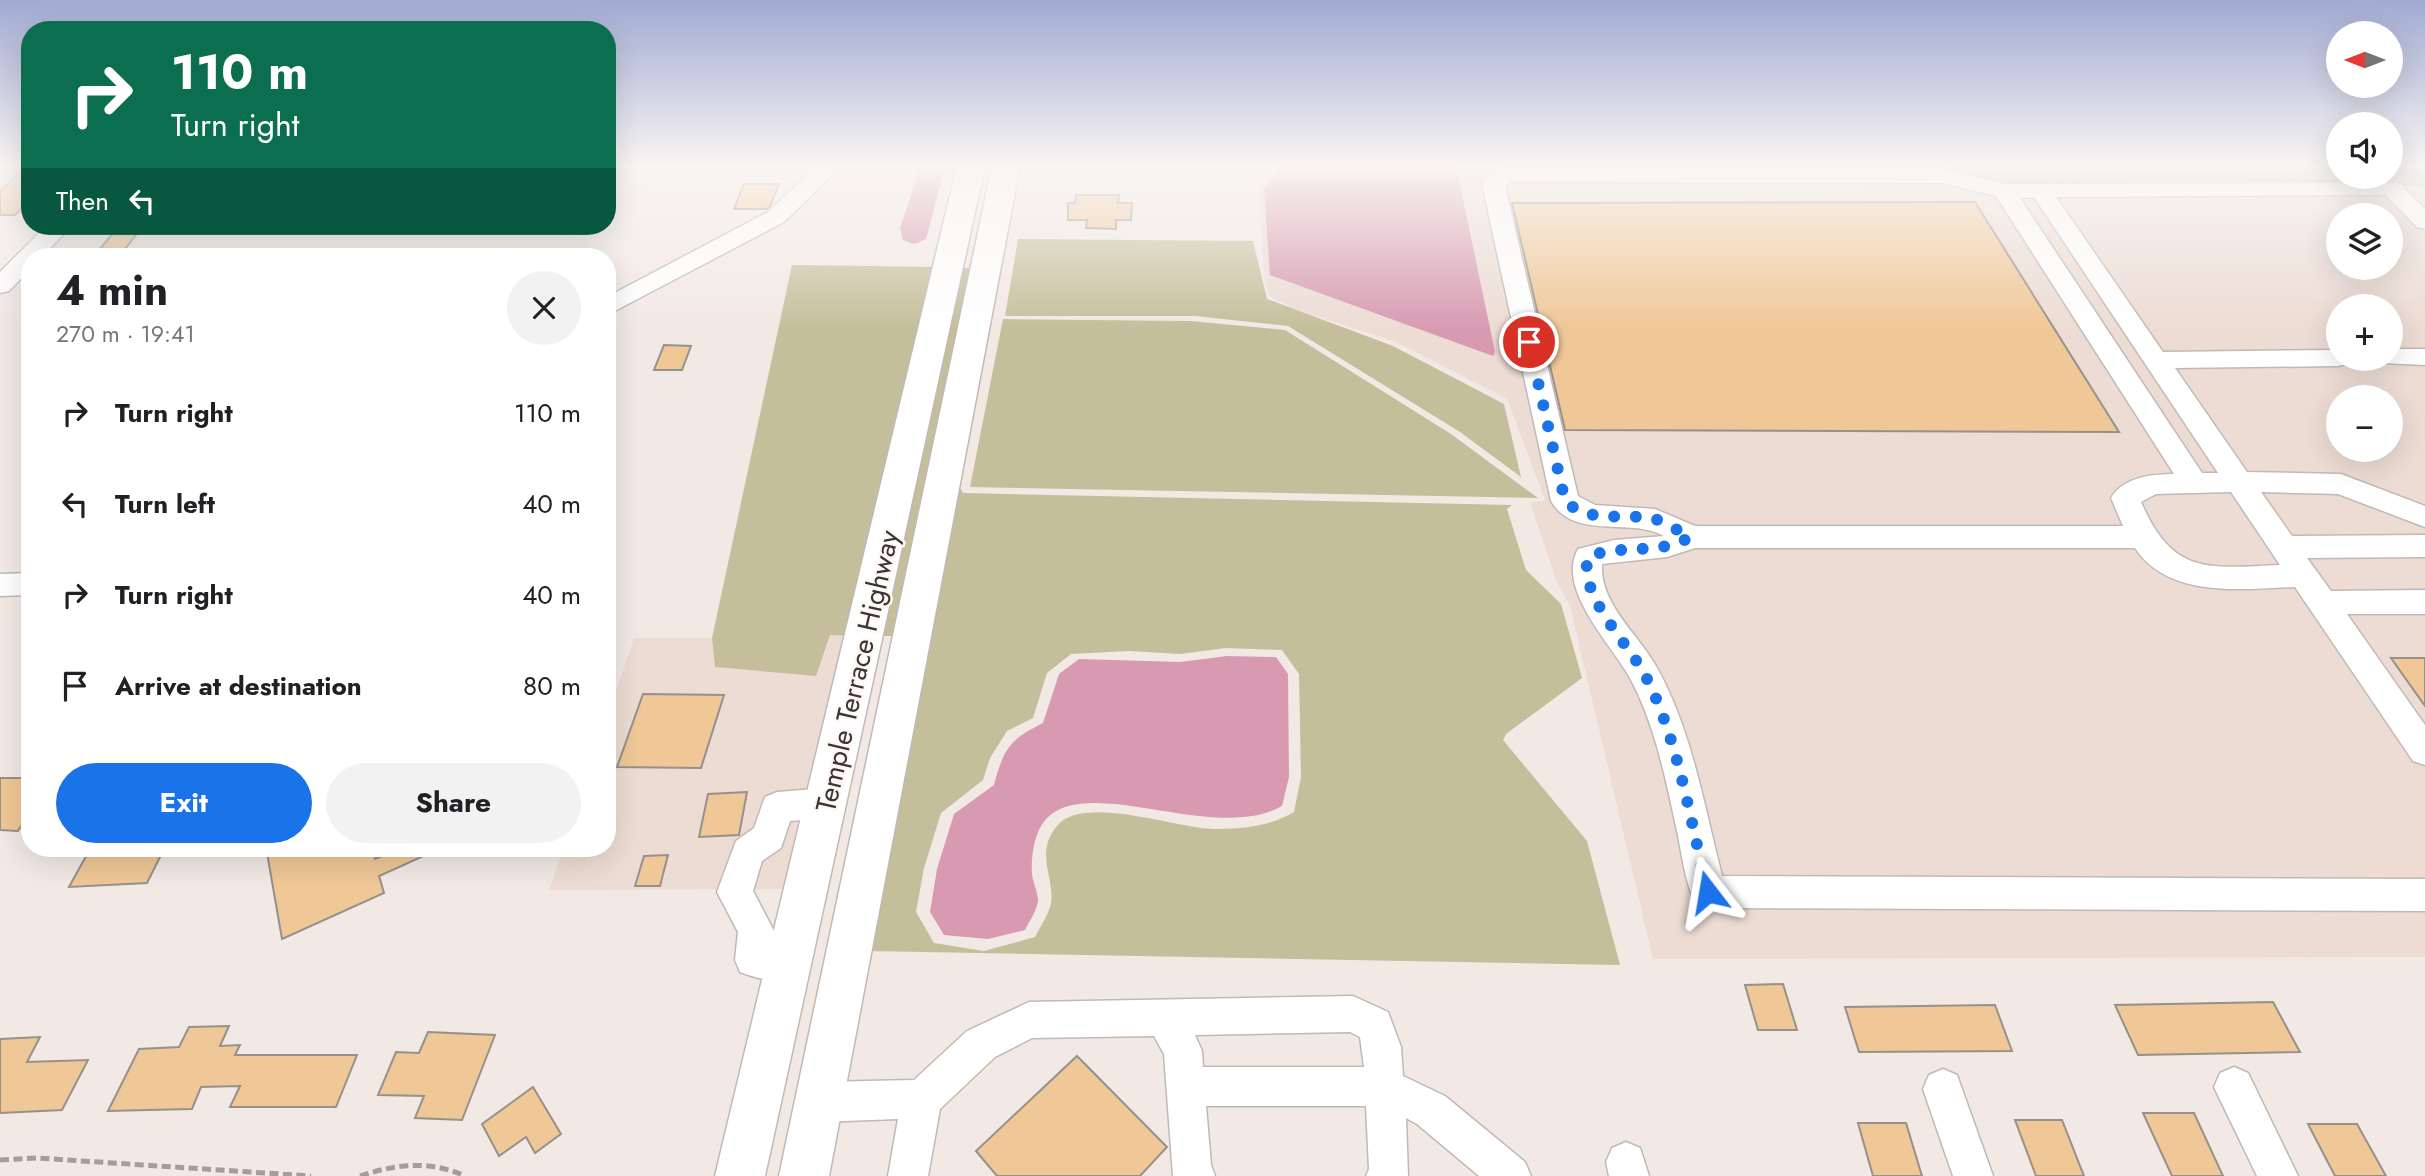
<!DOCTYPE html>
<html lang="en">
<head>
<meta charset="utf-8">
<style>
	:root { --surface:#fff; --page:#f2f2f2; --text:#202124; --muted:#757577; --accent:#1a73e8 }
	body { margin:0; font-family:Jost,sans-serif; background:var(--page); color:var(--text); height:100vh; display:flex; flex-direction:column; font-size:26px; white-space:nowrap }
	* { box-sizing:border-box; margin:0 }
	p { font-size:23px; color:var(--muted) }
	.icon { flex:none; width:38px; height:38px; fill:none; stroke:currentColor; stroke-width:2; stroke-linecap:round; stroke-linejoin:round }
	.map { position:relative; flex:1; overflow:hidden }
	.drawer { position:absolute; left:21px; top:248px; width:595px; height:609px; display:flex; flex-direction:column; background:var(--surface); border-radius:28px; box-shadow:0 7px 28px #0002 }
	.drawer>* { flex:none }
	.guide { position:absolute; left:21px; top:21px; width:595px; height:214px; border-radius:28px; box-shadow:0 7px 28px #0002; background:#0b6e4f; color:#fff; overflow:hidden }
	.needle { width:46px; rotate:270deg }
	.fabs { position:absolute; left:2326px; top:21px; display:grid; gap:14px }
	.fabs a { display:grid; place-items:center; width:77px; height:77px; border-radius:50%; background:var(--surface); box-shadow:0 7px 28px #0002; font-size:35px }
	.pin { position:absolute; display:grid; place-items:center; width:60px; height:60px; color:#fff; margin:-30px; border:4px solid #fff; border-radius:50%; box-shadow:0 2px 7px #0007 }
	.me { position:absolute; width:77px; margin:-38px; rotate:346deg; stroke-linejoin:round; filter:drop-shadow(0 0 5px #0008) }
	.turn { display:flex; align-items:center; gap:24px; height:147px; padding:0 35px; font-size:32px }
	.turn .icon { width:91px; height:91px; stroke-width:2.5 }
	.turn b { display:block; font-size:49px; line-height:60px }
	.then { display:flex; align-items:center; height:66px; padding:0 35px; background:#0003; gap:14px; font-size:26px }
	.round { display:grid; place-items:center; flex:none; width:74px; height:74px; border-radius:37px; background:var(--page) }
	.summary { display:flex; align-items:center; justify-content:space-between; height:119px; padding:0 35px }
	h1 { font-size:42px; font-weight:700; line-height:52px }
	.action { display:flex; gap:14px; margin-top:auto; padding:14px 35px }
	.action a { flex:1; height:80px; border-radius:42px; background:var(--accent); color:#fff; font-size:28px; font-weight:700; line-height:80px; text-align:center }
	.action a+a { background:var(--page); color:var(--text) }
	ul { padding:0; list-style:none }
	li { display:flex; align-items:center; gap:21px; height:91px; padding:0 35px }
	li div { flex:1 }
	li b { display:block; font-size:26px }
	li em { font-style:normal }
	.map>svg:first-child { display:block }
	.built { fill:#ecdcd4; fill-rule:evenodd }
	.green { fill:#c5be9b; fill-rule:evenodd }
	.water { fill:#d79ab1 }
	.building { fill:#f0c796; stroke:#96918b; stroke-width:2 }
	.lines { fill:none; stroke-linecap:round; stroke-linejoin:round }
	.minor-casing { stroke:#c1b9b5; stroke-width:3 }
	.major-casing { stroke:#c1b9b5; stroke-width:3 }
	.path { stroke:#a49d9a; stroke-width:5; stroke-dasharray:9 4.5; stroke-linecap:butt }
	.minor { fill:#fff; fill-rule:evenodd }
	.major { fill:#fff; fill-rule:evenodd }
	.route { stroke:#1a73e8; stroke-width:12; stroke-dasharray:0 21.6 }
	.labels { text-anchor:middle; stroke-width:5; stroke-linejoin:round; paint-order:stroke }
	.street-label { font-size:28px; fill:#393634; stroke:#fef7f4 }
</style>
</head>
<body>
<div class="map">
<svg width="2425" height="1176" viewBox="0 0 2425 1176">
	<rect width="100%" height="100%" fill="#f2e9e5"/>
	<g class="built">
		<path d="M1274,166H1946L1995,187H2425V957L1653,959L1570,606L1557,582L1530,503L1545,500L1507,399L1396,342L1298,310L1270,297L1265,283L1258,187ZM2338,215H2390V268H2338ZM2338,306H2390V359H2338ZM2338,397H2390V450H2338Z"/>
		<path d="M830,635L852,636L793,889L549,890L563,849H607V718L634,638H712L715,667Z"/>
	</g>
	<g class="green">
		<path d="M1949,166H2338V177H2390L2391,166H2425V186H1995Z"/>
		<path d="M1018,239L1253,241L1267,299L1393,346L1504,404L1521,477L1460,432L1288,326L1195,316H1005Z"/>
		<path d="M998,259H1003L960,487L963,493L1512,505L1507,509L1526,570L1561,604L1582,678L1506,734L1503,740L1587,841L1620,965L868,951ZM1226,648L1282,650L1299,674L1301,777L1294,812C1270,826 1245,829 1217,829C1180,830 1083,793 1057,826C1034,853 1055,878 1051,903C1049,914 1040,927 1035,937L984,951L934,943L916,912L924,868L941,813L983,780L990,758L1007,731L1033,718L1047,673L1071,654L1129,651L1180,654Z"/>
		<path d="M792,265L938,267L852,636L830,635L816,676L715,667L712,638Z"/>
		<path d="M958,268H976L898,636H879Z"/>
		<path d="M1003,319L1191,321L1285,330L1451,434L1538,498L970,487Z"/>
	</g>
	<g class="water">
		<path d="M1283,166H1456L1495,352L1493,356L1270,275L1264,190Z"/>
		<path d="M931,168L944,171L926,239L914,244L903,240L900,228L919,171Z"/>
		<path d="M1227,656L1276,657L1288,674L1289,777L1282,806C1217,844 1090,774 1047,818C1034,831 1031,857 1032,874C1033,883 1038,892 1038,901C1037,910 1029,922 1025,930L988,939L944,935L930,912L937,869L954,814L994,785C1004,748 1009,740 1043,723L1059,674L1079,659L1180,662Z"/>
	</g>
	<g class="building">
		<path d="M27,166H30V206H23L15,215H0V191Z"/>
		<path d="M744,184H779L770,206L767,209H734Z"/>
		<path d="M1076,195H1119L1118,203H1132L1131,220H1116V229L1086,228L1087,220H1068V203H1075Z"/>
		<path d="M1975,202L2119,432L1565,430L1512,203Z"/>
		<path d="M139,231L125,249L99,250L114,232Z"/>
		<path d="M664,345L691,346L682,370H654Z"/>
		<path d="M2391,658H2425V706Z"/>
		<path d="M643,694L724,695L701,768L617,767Z"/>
		<path d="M0,778H30V812L18,831L0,830Z"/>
		<path d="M747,792L739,835L699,837L708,794Z"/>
		<path d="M90,849H164L147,883L69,887Z"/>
		<path d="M278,849H373L375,859L400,849H426L428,854L379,876L384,893L282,939L267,853Z"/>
		<path d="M668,855L660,886H635L644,856Z"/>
		<path d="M1783,984L1797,1030H1758L1745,985Z"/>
		<path d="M2273,1002L2300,1052L2138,1055L2115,1005Z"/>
		<path d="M1995,1005L2012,1051L1859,1052L1845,1007Z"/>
		<path d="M229,1026L220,1046L240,1045L235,1055H357L336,1107H230L240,1086L201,1087L192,1109L108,1111L139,1049L179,1047L189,1027Z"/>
		<path d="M428,1032L495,1035L462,1120L415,1118L424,1096L378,1095L396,1052L419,1053Z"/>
		<path d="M40,1037L27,1062L88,1060L62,1110L0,1113V1039Z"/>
		<path d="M1077,1056L1167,1147L1140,1176H997L976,1151Z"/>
		<path d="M533,1087L561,1134L535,1153L526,1137L499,1156L482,1124Z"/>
		<path d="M2143,1113H2194L2223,1176H2172Z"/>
		<path d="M2015,1120H2062L2084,1176H2036Z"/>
		<path d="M1858,1123H1906L1922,1176H1873Z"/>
		<path d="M2308,1124H2357L2386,1176H2335Z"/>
	</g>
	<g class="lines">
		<g class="minor-casing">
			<g id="minor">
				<path d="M817,166H841L784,222L607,315V297L768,212Z"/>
				<path d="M1506,168L1942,169L2004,184L2399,183L2425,209V229L2417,227L2385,195L2056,197L2163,352L2338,350V359H2350L2347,364L2338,366L2175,368L2247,472L2341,474L2425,506V527L2338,494L2261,492L2292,536L2425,535V557L2307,558L2331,591L2425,590V614H2347L2425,725V765L2413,761L2295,587C2241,589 2169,599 2135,548H1695L1667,557L1602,564C1599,603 1638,634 1656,666C1692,730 1704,805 1722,876L2425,879V911L1708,908L1695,903C1685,881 1682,855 1677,831C1666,781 1656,728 1632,682C1615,647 1555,591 1578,549L1614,540L1664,536C1631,517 1574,541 1551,501L1482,184L1498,170ZM1511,182L1942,183L1996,196L2174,474C2152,474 2123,477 2111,498L2123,526H1695L1655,509L1595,505L1578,496L1505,186ZM2034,197L2218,473H2202L2020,198ZM2231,492L2280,565C2208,568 2173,576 2141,502L2156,494Z"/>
				<path d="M46,226H71L42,257H30V269L9,291L0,293V272Z"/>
				<path d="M2390,349H2425V365L2381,363L2378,359H2390Z"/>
				<path d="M30,573V595L0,596V574Z"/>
				<path d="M828,788L840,793L845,803L840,813L828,818L790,821L781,848L762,861L753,891L774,931L773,945L804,952L809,964L804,976C784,984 760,980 740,972L735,960L738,932L717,892L736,841L754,828L765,797L777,792Z"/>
				<path d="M1353,996L1388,1012L1401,1047L1403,1076L1445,1096L1525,1162L1531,1176H1479L1417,1124L1406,1118L1408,1176H1366L1369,1169L1366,1106H1206L1211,1165L1215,1176H1173L1164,1054L1154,1036L1032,1038L995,1057L940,1109L928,1176H888L898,1119L819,1122L805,1116L799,1102L805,1088L819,1082L914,1080L967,1031L1029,1002ZM1350,1032L1360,1037L1364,1067H1203L1202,1051L1195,1035Z"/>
				<path d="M2234,1067L2248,1073L2298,1176H2257L2214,1087L2220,1073Z"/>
				<path d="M1943,1069L1957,1075L1993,1176H1953L1923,1089L1929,1075Z"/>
				<path d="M1626,1142L1640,1148L1649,1176H1609L1606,1162L1612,1148Z"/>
			</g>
		</g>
		<g class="major-casing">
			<g id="major">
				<path d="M957,166H985L765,1176H715Z"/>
				<path d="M992,166H1020L829,1176H779Z"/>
			</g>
		</g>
		<g class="path">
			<path d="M0,1160L37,1158L311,1176"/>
			<path d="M360,1176C396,1164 430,1160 465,1176"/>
		</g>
		<use href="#minor" class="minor"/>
		<use href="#major" class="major"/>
	</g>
	<linearGradient id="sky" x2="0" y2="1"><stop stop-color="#a1aad2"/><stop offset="0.5" stop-color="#f9f5f3"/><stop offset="1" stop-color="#f9f5f3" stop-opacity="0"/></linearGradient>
	<rect width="2425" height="330" fill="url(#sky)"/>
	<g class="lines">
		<path class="route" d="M1529,342L1565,501C1590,524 1619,513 1650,518C1663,520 1678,531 1690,537C1661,556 1621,543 1588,557C1578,595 1628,643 1645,675C1679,741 1690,821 1708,892"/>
	</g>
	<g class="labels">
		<g class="street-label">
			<text transform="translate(857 671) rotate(-77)" y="10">Temple Terrace Highway</text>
		</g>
	</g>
</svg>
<div class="fabs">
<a><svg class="needle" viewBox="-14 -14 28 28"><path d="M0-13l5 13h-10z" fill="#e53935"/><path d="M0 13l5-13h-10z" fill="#757577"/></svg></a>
<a><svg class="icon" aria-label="sound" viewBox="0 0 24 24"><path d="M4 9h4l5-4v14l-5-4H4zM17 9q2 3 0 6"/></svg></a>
<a><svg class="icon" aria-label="layers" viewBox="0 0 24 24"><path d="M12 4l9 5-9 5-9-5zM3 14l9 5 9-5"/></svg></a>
<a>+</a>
<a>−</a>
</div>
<div class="pin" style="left:1529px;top:342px;background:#d93025"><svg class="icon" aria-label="arrive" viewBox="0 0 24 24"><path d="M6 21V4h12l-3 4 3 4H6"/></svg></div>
<svg class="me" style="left:1708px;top:892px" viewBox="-20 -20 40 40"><path d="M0-17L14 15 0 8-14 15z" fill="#1a73e8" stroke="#fff" stroke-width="4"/></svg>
<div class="guide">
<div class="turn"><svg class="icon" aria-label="right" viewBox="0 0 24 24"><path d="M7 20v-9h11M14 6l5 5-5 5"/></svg><div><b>110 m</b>Turn right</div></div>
<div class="then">Then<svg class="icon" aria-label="left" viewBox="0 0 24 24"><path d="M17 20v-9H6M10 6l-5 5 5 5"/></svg></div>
</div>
<section class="drawer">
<div class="summary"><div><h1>4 min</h1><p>270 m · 19:41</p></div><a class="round"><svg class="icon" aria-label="close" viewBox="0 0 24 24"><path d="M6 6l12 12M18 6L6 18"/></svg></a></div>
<ul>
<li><svg class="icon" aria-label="right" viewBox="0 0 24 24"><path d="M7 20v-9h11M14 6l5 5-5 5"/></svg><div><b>Turn right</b></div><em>110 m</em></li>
<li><svg class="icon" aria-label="left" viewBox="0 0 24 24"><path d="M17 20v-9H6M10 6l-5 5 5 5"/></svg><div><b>Turn left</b></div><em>40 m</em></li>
<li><svg class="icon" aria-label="right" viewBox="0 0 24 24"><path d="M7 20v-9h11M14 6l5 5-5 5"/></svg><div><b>Turn right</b></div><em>40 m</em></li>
<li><svg class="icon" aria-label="arrive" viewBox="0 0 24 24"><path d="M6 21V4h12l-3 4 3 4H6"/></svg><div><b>Arrive at destination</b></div><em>80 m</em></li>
</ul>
<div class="action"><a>Exit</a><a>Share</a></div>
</section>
</div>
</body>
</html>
